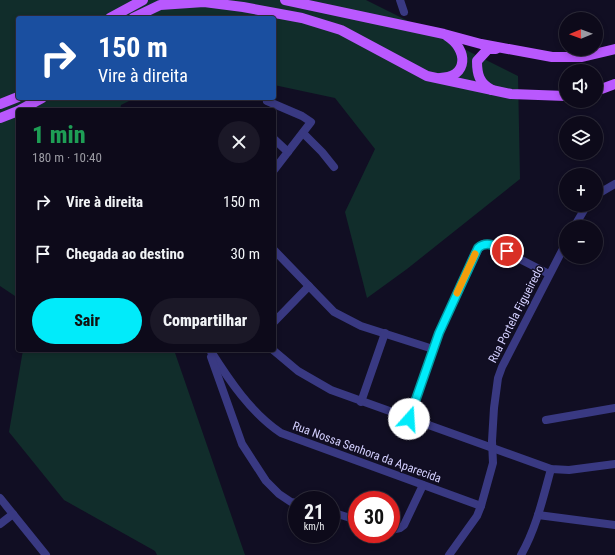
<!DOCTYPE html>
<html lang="pt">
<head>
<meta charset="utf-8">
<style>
	:root { --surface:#0d0a1a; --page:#1b1827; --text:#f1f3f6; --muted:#9a9aa2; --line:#2d2b39; --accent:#01ebfa }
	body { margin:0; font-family:"Roboto Condensed",sans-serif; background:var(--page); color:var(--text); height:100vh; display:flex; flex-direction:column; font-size:15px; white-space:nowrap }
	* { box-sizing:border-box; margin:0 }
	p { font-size:13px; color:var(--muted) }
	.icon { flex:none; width:22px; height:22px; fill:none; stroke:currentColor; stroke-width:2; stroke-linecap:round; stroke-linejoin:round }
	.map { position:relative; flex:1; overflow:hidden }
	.details { position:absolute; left:16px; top:108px; width:260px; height:244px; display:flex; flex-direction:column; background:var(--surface); border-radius:4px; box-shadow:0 2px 6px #0003,0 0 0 1px var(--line) }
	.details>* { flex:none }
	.banner { position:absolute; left:16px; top:16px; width:260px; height:84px; border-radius:4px; box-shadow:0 2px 6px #0003,0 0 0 1px var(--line); background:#1a4fa0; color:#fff; overflow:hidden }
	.needle { width:26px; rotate:269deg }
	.fabs { position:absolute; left:559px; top:12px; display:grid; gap:8px }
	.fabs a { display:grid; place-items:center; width:44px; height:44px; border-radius:50%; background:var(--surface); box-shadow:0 2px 6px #0003,0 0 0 1px var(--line); font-size:20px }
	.speed { position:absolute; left:288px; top:491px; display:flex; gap:8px; font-size:20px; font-weight:700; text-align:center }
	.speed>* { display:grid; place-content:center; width:52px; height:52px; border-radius:50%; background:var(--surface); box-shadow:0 2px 6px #0003,0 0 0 1px var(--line); line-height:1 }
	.speed small { font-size:10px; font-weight:400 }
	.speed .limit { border:6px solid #d22; background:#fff; color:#111 }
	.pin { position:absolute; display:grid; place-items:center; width:34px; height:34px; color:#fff; margin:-17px; border:2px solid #fff; border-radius:50%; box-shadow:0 1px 4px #0007 }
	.me { position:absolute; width:44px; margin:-22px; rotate:19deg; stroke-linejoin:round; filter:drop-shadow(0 0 3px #0008) }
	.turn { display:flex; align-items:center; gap:14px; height:84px; padding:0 16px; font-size:18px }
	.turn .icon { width:52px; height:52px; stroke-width:2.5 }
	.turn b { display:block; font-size:28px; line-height:34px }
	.round { display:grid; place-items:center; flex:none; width:42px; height:42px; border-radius:21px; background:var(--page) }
	.headline { display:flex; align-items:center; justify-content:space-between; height:68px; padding:0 16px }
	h1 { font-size:24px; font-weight:800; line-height:30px; color:#1e9e55 }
	.action { display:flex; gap:8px; margin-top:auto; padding:8px 16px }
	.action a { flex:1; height:46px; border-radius:24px; background:var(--accent); color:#111; font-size:16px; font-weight:800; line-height:46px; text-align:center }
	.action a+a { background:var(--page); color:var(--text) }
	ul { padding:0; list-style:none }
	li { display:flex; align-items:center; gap:12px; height:52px; padding:0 16px }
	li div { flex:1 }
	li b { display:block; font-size:15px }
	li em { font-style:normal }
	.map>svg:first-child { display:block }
	.green { fill:#112d2b }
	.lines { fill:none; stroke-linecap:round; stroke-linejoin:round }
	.minor { stroke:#393982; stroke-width:8 }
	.major { stroke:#b958fe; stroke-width:10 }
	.route-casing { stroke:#0199a2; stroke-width:10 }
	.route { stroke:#01ebfa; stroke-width:7 }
	.slow { stroke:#f59e0b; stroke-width:7 }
	.labels { text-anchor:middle; stroke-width:3; stroke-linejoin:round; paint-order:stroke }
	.street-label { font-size:12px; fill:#d4d0ff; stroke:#110e23 }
</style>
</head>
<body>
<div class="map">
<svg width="615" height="555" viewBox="0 0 615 555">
	<rect width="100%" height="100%" fill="#110e23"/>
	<g class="green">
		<path d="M0,0H366L518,76L520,179L407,269L367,298L345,212L375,149L335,98L274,85V18H18V98H135L121,105L120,110H18V298L0,286Z"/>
		<path d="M23,350H174L245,555H157L155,551L64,500L9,432Z"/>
	</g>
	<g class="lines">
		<g class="minor">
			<path d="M400,0L404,12"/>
			<path d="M267,101L302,116L311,122L274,170"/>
			<path d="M303,133L322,152L334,167"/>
			<path d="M274,139L288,152"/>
			<path d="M596,195L615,184"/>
			<path d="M574,227L587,205"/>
			<path d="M274,250L334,312L361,326L433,349"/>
			<path d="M274,322L309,286"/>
			<path d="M210,350C229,380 251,413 281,433L481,506"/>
			<path d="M273,350L298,371L331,390L551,469L569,470L615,464"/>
			<path d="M211,357L242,444L266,481L279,494L291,502L297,503"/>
			<path d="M361,402L385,333"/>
			<path d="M409,419L439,333L479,248L483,244L494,246L549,274"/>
			<path d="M546,420L615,408"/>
			<path d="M0,498L46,555"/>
			<path d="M331,512L357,520"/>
			<path d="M538,515L615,525"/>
			<path d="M0,524L13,514"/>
			<path d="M391,530L400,528L404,525L423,485"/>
			<path d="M449,555L477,516L481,506L493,463L492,441L494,408L498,378L502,367L566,243"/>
			<path d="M521,555C536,529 543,498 551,469"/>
		</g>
		<g class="major">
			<path d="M285,0L444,34L481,44L552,57H582L615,49"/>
			<path d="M110,18L143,0"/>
			<path d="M133,18L160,5L204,2L243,7L302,18L341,30L427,76L511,94L566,96"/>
			<path d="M440,78C469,77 468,49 447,36"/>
			<path d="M492,90C479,83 477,74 477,61L488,49H496"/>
			<path d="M596,91L615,84"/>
			<path d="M0,104L18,97"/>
			<path d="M20,110L42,98"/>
			<path d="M0,118L18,111"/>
		</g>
	</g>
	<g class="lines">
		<g class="route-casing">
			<path id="route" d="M409,419L439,333L478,248C487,240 497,247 507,251"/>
		</g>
		<use href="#route" class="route"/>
		<path class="slow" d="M457,293L475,254"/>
	</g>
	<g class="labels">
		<g class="street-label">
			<text transform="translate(516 314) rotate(-63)" y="4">Rua Portela Figueiredo</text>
			<text transform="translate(367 452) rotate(20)" y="4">Rua Nossa Senhora da Aparecida</text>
		</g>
	</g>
</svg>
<div class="fabs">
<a><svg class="needle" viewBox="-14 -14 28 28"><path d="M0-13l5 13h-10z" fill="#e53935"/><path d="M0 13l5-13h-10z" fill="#9a9aa2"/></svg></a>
<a><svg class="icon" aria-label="sound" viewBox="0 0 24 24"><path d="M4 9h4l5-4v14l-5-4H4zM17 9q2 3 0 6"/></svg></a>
<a><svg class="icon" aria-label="layers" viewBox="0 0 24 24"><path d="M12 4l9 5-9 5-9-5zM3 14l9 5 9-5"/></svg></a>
<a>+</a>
<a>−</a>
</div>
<div class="speed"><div>21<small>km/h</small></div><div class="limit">30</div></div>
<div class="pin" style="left:507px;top:251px;background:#d93025"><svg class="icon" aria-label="arrive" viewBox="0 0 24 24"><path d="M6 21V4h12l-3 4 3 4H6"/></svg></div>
<svg class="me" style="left:409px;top:419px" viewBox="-20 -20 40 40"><circle r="19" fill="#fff"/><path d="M0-13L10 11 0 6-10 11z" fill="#01ebfa"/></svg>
<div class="banner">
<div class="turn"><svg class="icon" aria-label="right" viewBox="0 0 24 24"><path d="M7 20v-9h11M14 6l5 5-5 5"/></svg><div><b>150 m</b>Vire à direita</div></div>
</div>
<section class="details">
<div class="headline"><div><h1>1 min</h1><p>180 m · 10:40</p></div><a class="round"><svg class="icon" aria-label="close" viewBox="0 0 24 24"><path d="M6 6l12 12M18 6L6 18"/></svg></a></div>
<ul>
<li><svg class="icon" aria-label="right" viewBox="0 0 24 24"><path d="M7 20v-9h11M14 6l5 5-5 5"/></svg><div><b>Vire à direita</b></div><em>150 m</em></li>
<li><svg class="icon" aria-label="arrive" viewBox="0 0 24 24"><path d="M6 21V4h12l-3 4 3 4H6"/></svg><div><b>Chegada ao destino</b></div><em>30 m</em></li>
</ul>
<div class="action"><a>Sair</a><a>Compartilhar</a></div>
</section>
</div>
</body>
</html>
